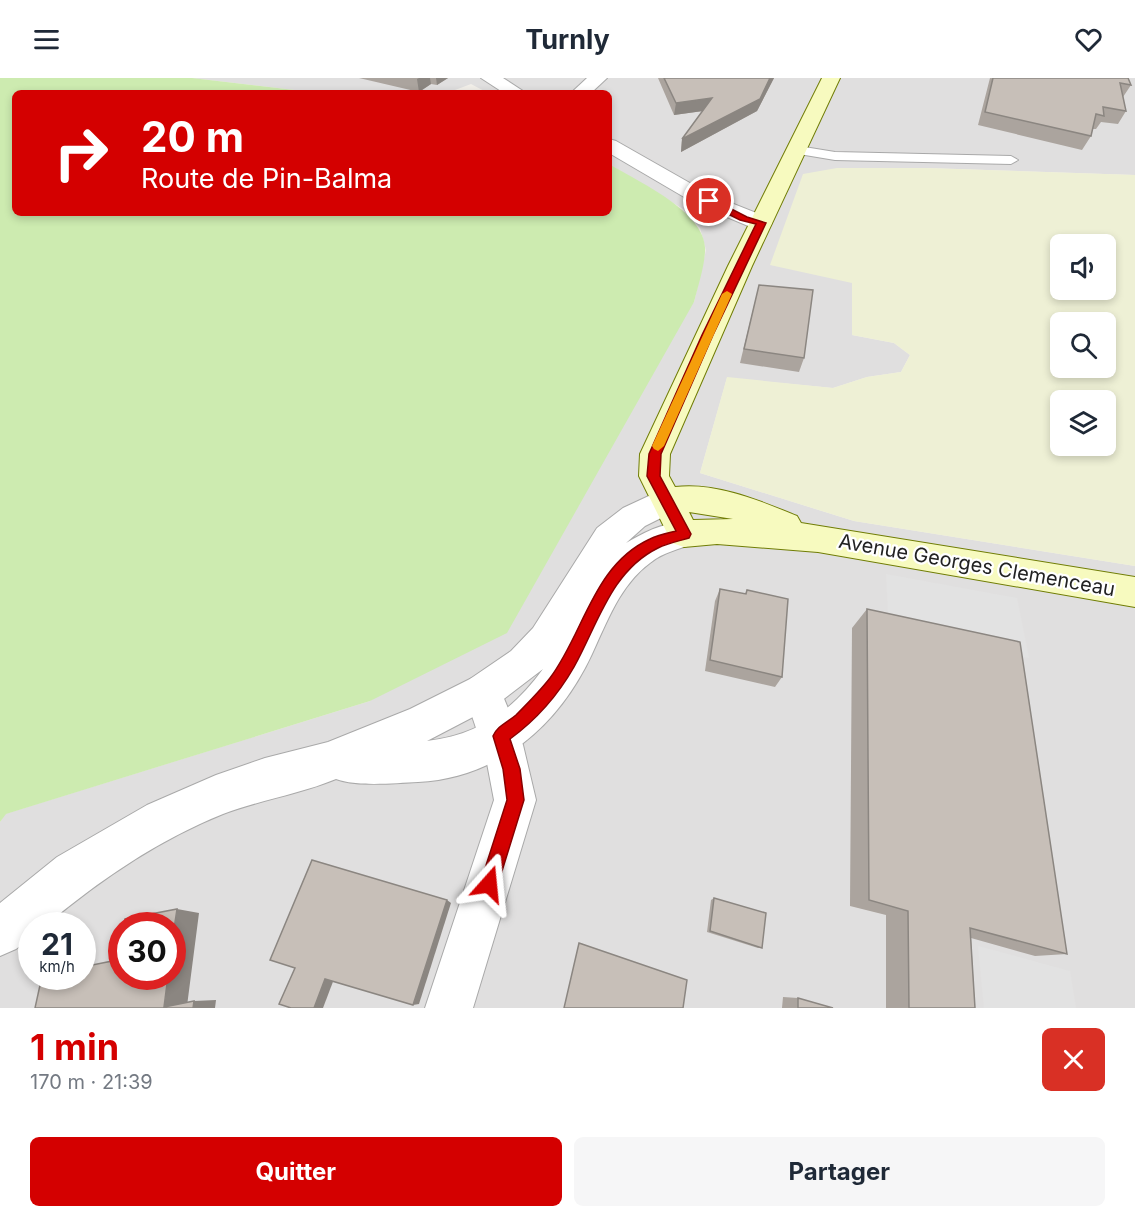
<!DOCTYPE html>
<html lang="fr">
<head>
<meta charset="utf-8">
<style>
	:root { --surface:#fff; --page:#f6f6f7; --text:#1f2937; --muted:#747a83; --accent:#d40000 }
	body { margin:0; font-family:Inter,sans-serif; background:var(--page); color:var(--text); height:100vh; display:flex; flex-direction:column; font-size:22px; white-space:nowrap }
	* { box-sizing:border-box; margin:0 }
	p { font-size:20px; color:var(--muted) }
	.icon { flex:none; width:33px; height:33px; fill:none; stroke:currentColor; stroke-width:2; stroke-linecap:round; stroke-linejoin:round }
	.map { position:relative; height:930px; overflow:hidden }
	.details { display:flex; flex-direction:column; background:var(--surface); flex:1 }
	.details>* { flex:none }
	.guide { position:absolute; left:12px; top:12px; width:600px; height:126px; border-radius:9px; box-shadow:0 3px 9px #0003; background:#d40000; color:#fff; overflow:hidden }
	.tools { position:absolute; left:1050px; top:156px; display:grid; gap:12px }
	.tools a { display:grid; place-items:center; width:66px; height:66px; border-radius:9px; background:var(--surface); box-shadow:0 3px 9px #0003; font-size:30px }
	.speed { position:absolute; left:18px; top:834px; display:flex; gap:12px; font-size:30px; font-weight:700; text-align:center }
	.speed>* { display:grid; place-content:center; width:78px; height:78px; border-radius:50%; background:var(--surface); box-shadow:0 3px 9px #0003; line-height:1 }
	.speed small { font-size:15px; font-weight:400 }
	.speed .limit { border:9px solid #d22; background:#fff; color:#111 }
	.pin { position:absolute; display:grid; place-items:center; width:51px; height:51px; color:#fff; margin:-26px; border:3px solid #fff; border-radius:50%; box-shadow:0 2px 6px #0007 }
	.me { position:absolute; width:66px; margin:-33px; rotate:18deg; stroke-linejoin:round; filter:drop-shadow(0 0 4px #0008) }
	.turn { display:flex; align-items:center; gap:21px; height:126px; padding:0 30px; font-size:27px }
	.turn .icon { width:78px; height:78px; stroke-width:2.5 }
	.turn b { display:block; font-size:42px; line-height:51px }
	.round { display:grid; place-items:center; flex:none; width:63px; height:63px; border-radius:9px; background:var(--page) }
	.summary { display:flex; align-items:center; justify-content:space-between; height:102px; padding:0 30px }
	h1 { font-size:36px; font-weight:700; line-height:45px; color:var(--accent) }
	.primary-button { display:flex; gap:12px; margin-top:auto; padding:12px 30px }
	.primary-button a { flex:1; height:69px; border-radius:9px; background:var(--accent); color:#fff; font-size:24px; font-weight:700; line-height:69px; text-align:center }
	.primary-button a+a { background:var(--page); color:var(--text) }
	header { display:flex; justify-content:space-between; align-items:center; height:78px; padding:0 30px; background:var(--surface); font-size:27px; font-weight:700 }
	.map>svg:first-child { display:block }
	.residential { fill:#e0dfdf; fill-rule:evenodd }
	.farmland { fill:#eef0d5; fill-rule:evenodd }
	.grass { fill:#cdebb0 }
	.parking { fill:#e2e2e2 }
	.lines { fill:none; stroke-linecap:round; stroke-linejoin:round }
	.service-casing { stroke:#a9a9a9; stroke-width:2 }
	.minor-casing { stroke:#a9a9a9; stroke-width:2 }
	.tertiary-casing { stroke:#a9a9a9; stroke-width:2 }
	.secondary-casing { stroke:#707d05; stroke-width:2 }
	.service { fill:#fff; fill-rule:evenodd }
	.minor { fill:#fff; fill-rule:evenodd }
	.tertiary { fill:#fff; fill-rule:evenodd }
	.secondary { fill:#f7fabf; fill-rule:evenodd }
	.wall { fill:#aba49e }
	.shaded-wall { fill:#8b8681 }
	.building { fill:#c7bfb8; stroke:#8b8681; stroke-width:1.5 }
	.route { fill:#d40000; stroke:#8a0000; stroke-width:1.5 }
	.slow { fill:#f59e0b }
	.labels { text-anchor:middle; stroke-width:4.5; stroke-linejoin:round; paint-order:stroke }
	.street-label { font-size:20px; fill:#222; stroke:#fff }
</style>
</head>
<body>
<header><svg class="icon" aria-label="menu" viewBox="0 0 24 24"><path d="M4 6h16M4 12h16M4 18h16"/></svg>Turnly<svg class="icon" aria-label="heart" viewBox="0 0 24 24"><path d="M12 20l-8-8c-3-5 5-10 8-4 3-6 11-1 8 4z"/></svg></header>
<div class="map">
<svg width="1135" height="930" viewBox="0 0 1135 930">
	<rect width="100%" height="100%" fill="#f2efe9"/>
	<path class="residential" d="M192,0H1135V97L926,90L852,205V257L894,265L910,277L901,294L867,299L833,310L727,300L700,395L854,443L1135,488V930H0V744L5,736L370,623L694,224L706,172L700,150L683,131L609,86V15H488L471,6L447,15H320ZM32,848H82V898H32ZM122,848H172V898H122Z"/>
	<path class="farmland" d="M837,90H926L1135,97V488L854,443L700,395L727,299L833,310L867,299L901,294L910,277L894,265L852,257V205L770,187L803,96ZM1060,166H1106V212H1060ZM1060,244H1106V290H1060ZM1060,322H1106V368H1060Z"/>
	<path class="grass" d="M0,0H192L320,15H15V135H609V86C637,103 709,135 705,174C704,190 698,208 694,224L507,555L370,623L6,736L0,744Z"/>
	<g class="parking">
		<path d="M886,496L1017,520L1029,580L889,553Z"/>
		<path d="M978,868L1070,893L1076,930H984Z"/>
	</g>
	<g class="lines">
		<g class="service-casing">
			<path id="service" d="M798,68L835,74L1011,78L1018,82L1011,86L835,82L793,75L791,72Z"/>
		</g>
		<g class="minor-casing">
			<g id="minor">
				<path d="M481,0H503L526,15H504Z"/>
				<path d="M587,0H607L591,15H571Z"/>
				<path d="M609,61L616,63L711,117L769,140L772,145L769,150L761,152L753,150L696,126L609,75Z"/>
				<path d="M483,596L496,601L523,667L536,722L473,930H425L494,722L486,680L464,614L470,601Z"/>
			</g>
		</g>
		<g class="tertiary-casing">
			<path id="tertiary" d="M666,410L677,414L682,423L677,432L645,448L626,465C646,453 673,439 696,447L700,456L696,465C680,471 663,474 650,485C620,507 607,544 592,576C559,647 499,700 418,704C395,705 357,709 336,701C300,716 260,722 223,736C158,762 98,803 45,848H32V859L16,871L0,878V825L57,779L147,727L216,697L265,680L328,664L410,631L470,601L511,573L533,550L597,450L623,430ZM543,591C512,633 479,657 427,663L496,627Z"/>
		</g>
		<g class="secondary-casing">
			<path id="secondary" d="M822,0H840L752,188L670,376L669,398L675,409C717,404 760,423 797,438L801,445L1135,499V529L818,474L717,466L684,469L672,465L639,398L640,376L728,188ZM689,434L733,441L693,442Z"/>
		</g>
		<use href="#service" class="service"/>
		<use href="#minor" class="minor"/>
		<use href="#tertiary" class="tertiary"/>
		<use href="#secondary" class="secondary"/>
	</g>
	<g class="wall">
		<path d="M359,0H448L437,7L431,6L419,14Z"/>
		<path d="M658,0H774L757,33L681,74L682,61L703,33L674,37Z"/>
		<path d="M990,0H1128L1131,7L1123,19L1126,33L1118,46L1101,44L1096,51H1092L1091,58L1082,72L978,47Z"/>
		<path d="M759,207L804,280L799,294L740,285Z"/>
		<path d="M720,511L745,516L747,512L782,599L775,609L705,593L715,523Z"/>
		<path d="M867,531L1067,876L1035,878L971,860L975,930H886V837L850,828L852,550Z"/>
		<path d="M714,820L762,870H758L707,854L711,822Z"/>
		<path d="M783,919L798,920L833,930H782Z"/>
	</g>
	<g class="shaded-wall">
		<path d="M419,0H430L431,6L419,14L417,1Z"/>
		<path d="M436,0H448L437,7Z"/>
		<path d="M770,0H774L757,33L681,74L682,61Z"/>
		<path d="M712,20L710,32L674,37L676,25Z"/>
		<path d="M447,822L451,825L419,926L413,927Z"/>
		<path d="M177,831L199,835L187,928L164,929L168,898H172V864Z"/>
		<path d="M325,901H334L323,930H314Z"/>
		<path d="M216,922L215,930H193L194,923Z"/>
	</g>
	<g class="building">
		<path d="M664,0H770L760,21L682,61L712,20L676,25Z"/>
		<path d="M993,0H1128L1131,7L1120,5L1126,33L1103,29L1104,38L1096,36L1091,58L985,34Z"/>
		<path d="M759,207L813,212L804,280L744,271Z"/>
		<path d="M720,511L746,516L747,512L788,521L782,599L710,582Z"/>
		<path d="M867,531L1020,564L1067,876L970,850L975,930H909L908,833L869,822Z"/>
		<path d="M312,782L447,822L413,927L325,901L314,930H291L279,926L295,890L270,882Z"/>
		<path d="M714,820L766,835L762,870L710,853Z"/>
		<path d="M177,831L172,864V848H124L125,841Z"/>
		<path d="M122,858V898H168L164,929L194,923L193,930H35L42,898H82V889L117,882Z"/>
		<path d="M579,865L687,902L683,930H564Z"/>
		<path d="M798,920L833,930H798Z"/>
	</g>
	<path class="route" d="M706,121H712L747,139L766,145L713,257L661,376L660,398L691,456L689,460C679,463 668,465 658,470C611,493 598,546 574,589C558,617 536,642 510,661L520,691L524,722L498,806L495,812L489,815L482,812L480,806L507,722L503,691L493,658C497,648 508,644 516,637C527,626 540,613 550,600C584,555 593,487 650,461C658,457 668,455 676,453L647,398L649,376L702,257L756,146L740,142L706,125Z"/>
	<path class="slow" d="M727,213L732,216L664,368L658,373L654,371L652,368L722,216Z"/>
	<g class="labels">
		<g class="street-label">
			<text transform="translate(977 487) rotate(10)" y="7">Avenue Georges Clemenceau</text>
		</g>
	</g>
</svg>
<div class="tools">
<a><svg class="icon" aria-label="sound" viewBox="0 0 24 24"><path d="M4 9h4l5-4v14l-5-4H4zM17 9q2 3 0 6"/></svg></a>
<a><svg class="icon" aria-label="search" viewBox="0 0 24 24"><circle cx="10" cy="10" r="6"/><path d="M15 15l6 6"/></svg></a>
<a><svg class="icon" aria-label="layers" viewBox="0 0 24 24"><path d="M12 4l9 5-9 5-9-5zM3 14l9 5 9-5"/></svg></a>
</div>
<div class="speed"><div>21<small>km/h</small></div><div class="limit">30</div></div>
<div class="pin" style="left:709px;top:123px;background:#d93025"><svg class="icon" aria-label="arrive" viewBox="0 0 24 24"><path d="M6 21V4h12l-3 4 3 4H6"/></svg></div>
<svg class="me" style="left:489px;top:806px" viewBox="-20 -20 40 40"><path d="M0-17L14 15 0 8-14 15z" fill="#d40000" stroke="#fff" stroke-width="4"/></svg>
<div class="guide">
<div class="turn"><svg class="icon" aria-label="right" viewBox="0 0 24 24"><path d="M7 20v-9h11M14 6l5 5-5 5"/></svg><div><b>20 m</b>Route de Pin-Balma</div></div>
</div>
</div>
<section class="details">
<div class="summary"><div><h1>1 min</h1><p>170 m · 21:39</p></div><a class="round" style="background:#d93025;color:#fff"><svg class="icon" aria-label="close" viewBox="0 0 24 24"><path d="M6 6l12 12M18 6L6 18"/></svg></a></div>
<div class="primary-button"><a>Quitter</a><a>Partager</a></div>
</section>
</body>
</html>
